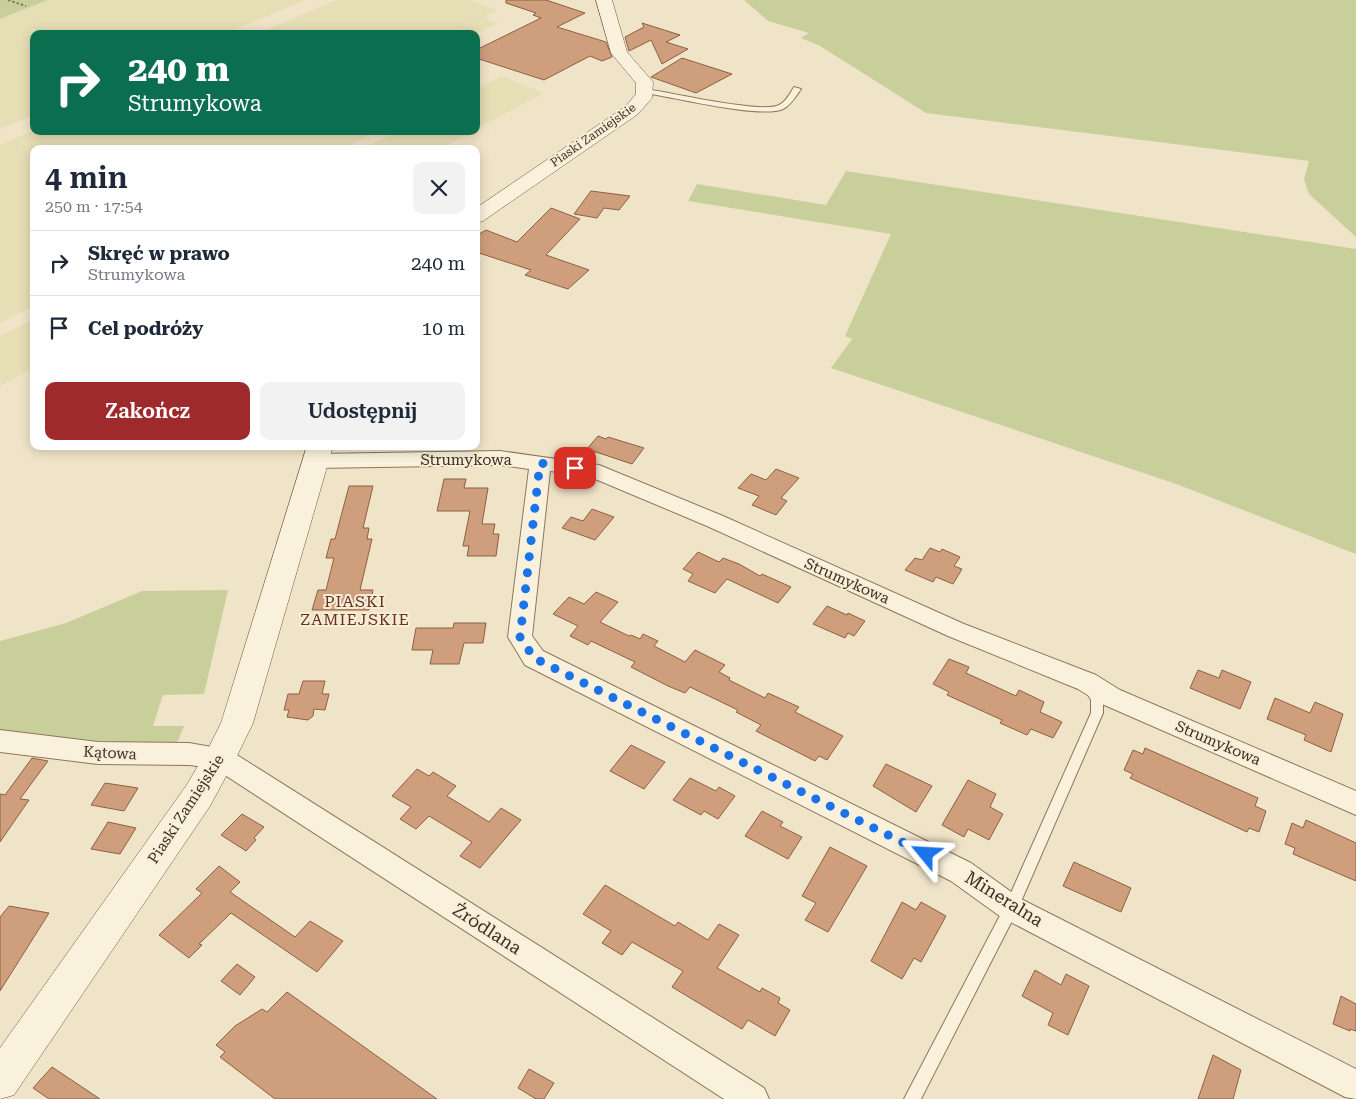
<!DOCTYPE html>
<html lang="pl">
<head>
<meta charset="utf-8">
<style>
	:root { --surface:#fff; --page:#f2f2f3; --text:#1f2937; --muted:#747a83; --line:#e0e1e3; --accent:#9e2a2b }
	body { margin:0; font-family:"Roboto Serif",serif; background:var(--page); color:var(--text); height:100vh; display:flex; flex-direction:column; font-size:19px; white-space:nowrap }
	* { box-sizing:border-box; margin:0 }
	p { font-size:16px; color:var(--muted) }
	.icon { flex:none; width:28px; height:28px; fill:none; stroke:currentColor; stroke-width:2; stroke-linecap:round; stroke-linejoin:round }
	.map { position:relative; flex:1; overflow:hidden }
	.drawer { position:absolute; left:30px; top:145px; width:450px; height:305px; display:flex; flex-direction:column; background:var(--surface); border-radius:10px; box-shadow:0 2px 12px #0003 }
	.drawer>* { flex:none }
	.banner { position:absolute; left:30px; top:30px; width:450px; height:105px; border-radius:10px; box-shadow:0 2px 12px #0003; background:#0b6e4f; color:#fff; overflow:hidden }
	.pin { position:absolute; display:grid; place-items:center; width:42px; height:42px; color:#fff; margin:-21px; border-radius:10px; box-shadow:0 2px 8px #0006 }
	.me { position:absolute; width:55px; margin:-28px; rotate:297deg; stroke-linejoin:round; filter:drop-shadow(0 0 4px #0008) }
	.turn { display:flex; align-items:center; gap:18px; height:105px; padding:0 15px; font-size:22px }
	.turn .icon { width:65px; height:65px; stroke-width:2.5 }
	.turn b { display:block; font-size:35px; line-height:42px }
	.round { display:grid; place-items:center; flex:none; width:52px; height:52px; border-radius:10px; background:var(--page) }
	.head { display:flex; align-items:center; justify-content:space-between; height:85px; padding:0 15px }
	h1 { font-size:30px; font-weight:600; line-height:38px }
	.action { display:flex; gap:10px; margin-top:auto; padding:10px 15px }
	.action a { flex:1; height:58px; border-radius:10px; background:var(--accent); color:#fff; font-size:20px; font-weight:600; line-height:58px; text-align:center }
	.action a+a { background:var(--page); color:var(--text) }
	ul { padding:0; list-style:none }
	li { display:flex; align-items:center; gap:15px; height:65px; padding:0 15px; border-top:1px solid var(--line) }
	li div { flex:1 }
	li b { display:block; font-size:19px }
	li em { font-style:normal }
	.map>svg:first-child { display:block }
	.farmland { fill:#e6deb5 }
	.green { fill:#c9cf9b }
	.building { fill:#cf9f7d; stroke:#8d5f41 }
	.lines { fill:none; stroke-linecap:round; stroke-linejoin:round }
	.lane-casing { stroke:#8d765c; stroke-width:2 }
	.street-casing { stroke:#8d765c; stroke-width:2 }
	.secondary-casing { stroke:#6f573f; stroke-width:1 }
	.path { stroke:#8d765c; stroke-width:2; stroke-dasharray:2.5 2; stroke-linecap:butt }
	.lane { fill:#faf1dc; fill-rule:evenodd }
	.street { fill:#faf1dc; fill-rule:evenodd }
	.secondary { fill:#faf1dc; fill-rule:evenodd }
	.route { stroke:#1a73e8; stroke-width:9; stroke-dasharray:0 16.2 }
	.labels { text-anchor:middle; stroke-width:4; stroke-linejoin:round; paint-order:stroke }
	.far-street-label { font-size:12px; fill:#3d2e20; stroke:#f7eed8 }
	.street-label { font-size:15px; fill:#3d2e20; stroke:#f7eed8 }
	.neighbourhood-label { font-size:16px; letter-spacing:1px; fill:#6b2e1e; stroke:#f7eed8 }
	.near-street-label { font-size:18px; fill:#3d2e20; stroke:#f7eed8 }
</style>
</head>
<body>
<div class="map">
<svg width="1356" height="1099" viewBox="0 0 1356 1099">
	<rect width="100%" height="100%" fill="#f0e4c8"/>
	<g class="farmland">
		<path d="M48,0H305L225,34H34V115L0,129V19Z"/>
		<path d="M336,0H469L497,10L485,16L489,20L498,23L476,34H257Z"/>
		<path d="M502,76L544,93L476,129V89Z"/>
		<path d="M34,130V131H377L343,149H34V306L0,323V145Z"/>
		<path d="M396,131H473L440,149H363Z"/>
		<path d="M34,319V368L0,386V336Z"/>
	</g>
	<g class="green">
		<path d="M0,0H48L0,19Z"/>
		<path d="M744,0H1356V237L1309,194L1304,179L1309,161L926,113L820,46L801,38L809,33L768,21Z"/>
		<path d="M846,171L1356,249V554L1179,485L831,368L852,339L845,336L891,234L688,201L697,184L826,205Z"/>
		<path d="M228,590L204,694L163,695L153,726H184L175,748L0,735V641L66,623L142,591Z"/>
	</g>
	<g class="building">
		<path d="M506,0H546L585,13L557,27L606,42L612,57L602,61L590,56L544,80L476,58V50L541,18L533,15L536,13L506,3Z"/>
		<path d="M642,23L680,35L666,42L688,49L662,64L651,40L629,51L625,37L644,27Z"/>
		<path d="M682,58L732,74L696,93L651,77Z"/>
		<path d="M591,191L630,196L619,210L604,208L597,218L574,214Z"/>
		<path d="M551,208L580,219L546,255L589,270L568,289L525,275L531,270L476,252V236L486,230L517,242Z"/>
		<path d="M598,436L606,439L608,437L644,448L632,464L587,449Z"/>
		<path d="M776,469L799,478L781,498L787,501L776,515L752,505L759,496L738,488L751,474L766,480Z"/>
		<path d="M444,479H466L464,488H488L482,524H495L493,534H499L496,556H467L469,546H463L470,511H437Z"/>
		<path d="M349,486H373L363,528H369L367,539H372L360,590H373L369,610H312L318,590H326L334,558H326L331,539H335Z"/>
		<path d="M592,509L614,517L595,540L562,528L571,517L583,521Z"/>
		<path d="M930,548L940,552L942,549L960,557L954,566L962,569L953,584L936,577L933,582L905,570L915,558L922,560Z"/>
		<path d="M698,552L719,562L723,558L739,564L760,576L762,574L791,587L778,603L727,579L715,593L688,581L693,574L683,569Z"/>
		<path d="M596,592L618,602L600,622L629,636L631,635L640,639L643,634L658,641L654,646L685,662L695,650L725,665L719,672L730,678L729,680L765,698L768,693L799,707L795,712L843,736L827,760L819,756L815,761L756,731L761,725L736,712L738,710L690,687L685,693L668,686L631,667L635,662L591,641L588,645L570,636L578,626L553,614L569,597L584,604Z"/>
		<path d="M827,606L847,615L848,613L865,621L854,636L848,633L845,638L813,624Z"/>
		<path d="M454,623H486L483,643H464L459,664H430L433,650H412L416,628H453Z"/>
		<path d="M949,659L969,667L966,673L1016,696L1019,690L1044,702L1040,712L1062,722L1053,738L1031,729L1027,735L1000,723L1002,720L947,695L949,692L933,684Z"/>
		<path d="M1198,670L1219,678L1222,670L1251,682L1240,709L1190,688Z"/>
		<path d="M303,681H325L322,694H329L325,710L314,709L313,716L308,720L287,717L289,710H284L288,694H299Z"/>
		<path d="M1275,698L1310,713L1315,702L1343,714L1331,752L1304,740L1306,735L1267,719Z"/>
		<path d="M631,745L665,762L644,789L610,771Z"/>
		<path d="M1145,748L1258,798L1255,806L1266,811L1259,832L1249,828L1247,832L1130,778L1133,774L1124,770L1133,750L1143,754Z"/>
		<path d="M32,758L48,761L20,799L29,800L0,842V794L5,795Z"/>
		<path d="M886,764L932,786L916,812L873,786Z"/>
		<path d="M417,769L429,776L433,772L456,786L447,796L489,822L501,808L521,820L480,868L460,856L472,842L429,816L416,829L400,819L411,807L392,796Z"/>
		<path d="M690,778L716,791L719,787L735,796L718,819L704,811L701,815L673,800Z"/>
		<path d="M968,780L996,794L990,807L1003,814L989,840L968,829L964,837L942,825Z"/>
		<path d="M105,783L138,788L124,811L91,805Z"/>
		<path d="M762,811L783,822L780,826L802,837L788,859L745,836Z"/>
		<path d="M242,814L264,827L254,838L256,840L246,851L221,835Z"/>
		<path d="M1306,820L1356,843V881L1293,854L1295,848L1285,844L1292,823L1303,828Z"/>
		<path d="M108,822L136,828L120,854L91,849Z"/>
		<path d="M830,847L867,866L828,932L805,920L816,903L802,896Z"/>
		<path d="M1074,862L1131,888L1121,912L1063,886Z"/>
		<path d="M219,866L240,882L230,892L295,937L310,921L343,941L317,972L231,913L199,944L202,945L189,958L159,935L202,893L196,889Z"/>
		<path d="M605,885L675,926L678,922L708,940L719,924L739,935L717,968L760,992L762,988L780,998L778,1003L790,1010L775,1036L748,1020L742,1029L672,987L683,971L632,942L622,955L602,943L611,931L583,914Z"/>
		<path d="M902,902L916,910L921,902L946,916L921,962L914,958L902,979L871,961Z"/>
		<path d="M9,906L49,913L0,991V917Z"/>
		<path d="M237,964L255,977L240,995L221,981Z"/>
		<path d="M1035,970L1061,985L1066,974L1089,986L1068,1035L1048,1025L1053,1013L1022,996Z"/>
		<path d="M287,992L353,1039L437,1099H275L220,1057L225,1052L216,1045L235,1026L262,1009L267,1012Z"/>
		<path d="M1341,996L1356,1004V1031L1350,1029V1031L1333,1024Z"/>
		<path d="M1213,1055L1241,1070L1233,1099H1198Z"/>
		<path d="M52,1067L100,1099H49L33,1088Z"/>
		<path d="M529,1069L554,1083L544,1099H536L518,1088Z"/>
	</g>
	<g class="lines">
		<g class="lane-casing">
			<g id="lane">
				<path d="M794,87L801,89C796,96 791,105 783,109C760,119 674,97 645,93L641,91L645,89C669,92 762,114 779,105C786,102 790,93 794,87Z"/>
				<path d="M1090,683L1094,685L1103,699V713L1016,913L921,1099H904L1006,904L1091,713V700L1084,688L1086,685Z"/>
			</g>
		</g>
		<g class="street-casing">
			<g id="street">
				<path d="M500,451L599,465L723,516L964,624L1096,675L1120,690L1356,791V815L1102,704L1078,689L948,636L707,526L588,476L550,471L532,636L543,651L971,863L1021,899L1356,1069V1099L1345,1097L1001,917L951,881L525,665L508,637L529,469L500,465L316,468L309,466L306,461L309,456L316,454Z"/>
				<path d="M0,730L98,742L189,743L229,750L764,1088L769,1099H724L214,768L189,765L98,764L0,752Z"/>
			</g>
		</g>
		<g class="secondary-casing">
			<g id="secondary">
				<path d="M596,0H612L627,52L653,82L652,98L638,114L483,221L476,223V208L626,106L636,94V83L611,53Z"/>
				<path d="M307,446H333L253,723L236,758L210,806L14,1095L0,1099V1048L186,786L208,749L221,723Z"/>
			</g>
		</g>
		<path class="path" d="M8,0L26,6"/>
		<use href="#lane" class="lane"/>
		<use href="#street" class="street"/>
		<use href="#secondary" class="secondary"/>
	</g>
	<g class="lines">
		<path class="route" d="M575,468L540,463L520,637L534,658L926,854"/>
	</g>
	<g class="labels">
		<g class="far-street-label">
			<text transform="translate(593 135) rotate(-35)" y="4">Piaski Zamiejskie</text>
		</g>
		<g class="street-label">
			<text x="466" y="465">Strumykowa</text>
			<text transform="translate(847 581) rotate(24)" y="5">Strumykowa</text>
			<text transform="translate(1218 743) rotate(23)" y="5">Strumykowa</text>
			<text transform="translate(110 753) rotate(3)" y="5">Kątowa</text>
			<text transform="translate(186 809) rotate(-57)" y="5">Piaski Zamiejskie</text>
		</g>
		<g class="neighbourhood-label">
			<text x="355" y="607">PIASKI<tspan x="355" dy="18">ZAMIEJSKIE</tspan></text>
		</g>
		<g class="near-street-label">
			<text transform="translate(1004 899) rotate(32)" y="6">Mineralna</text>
			<text transform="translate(487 929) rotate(33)" y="6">Źródlana</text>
		</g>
	</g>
</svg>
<div class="pin" style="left:575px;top:468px;background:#d93025"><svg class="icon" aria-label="arrive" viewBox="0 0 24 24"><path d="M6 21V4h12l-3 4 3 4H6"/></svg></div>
<svg class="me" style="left:926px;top:854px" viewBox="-20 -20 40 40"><path d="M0-17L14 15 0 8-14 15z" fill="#1a73e8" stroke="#fff" stroke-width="4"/></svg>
<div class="banner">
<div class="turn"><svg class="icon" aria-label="right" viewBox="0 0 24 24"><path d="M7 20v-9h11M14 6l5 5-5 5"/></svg><div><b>240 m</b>Strumykowa</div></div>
</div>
<section class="drawer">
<div class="head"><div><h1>4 min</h1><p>250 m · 17:54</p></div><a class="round"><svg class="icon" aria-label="close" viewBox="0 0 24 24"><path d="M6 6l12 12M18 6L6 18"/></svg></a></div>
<ul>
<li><svg class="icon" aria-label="right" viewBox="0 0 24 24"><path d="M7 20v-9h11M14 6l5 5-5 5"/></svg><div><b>Skręć w prawo</b><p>Strumykowa</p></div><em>240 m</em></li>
<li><svg class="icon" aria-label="arrive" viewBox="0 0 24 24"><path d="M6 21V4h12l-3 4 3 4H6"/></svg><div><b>Cel podróży</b></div><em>10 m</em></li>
</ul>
<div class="action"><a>Zakończ</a><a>Udostępnij</a></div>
</section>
</div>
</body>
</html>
